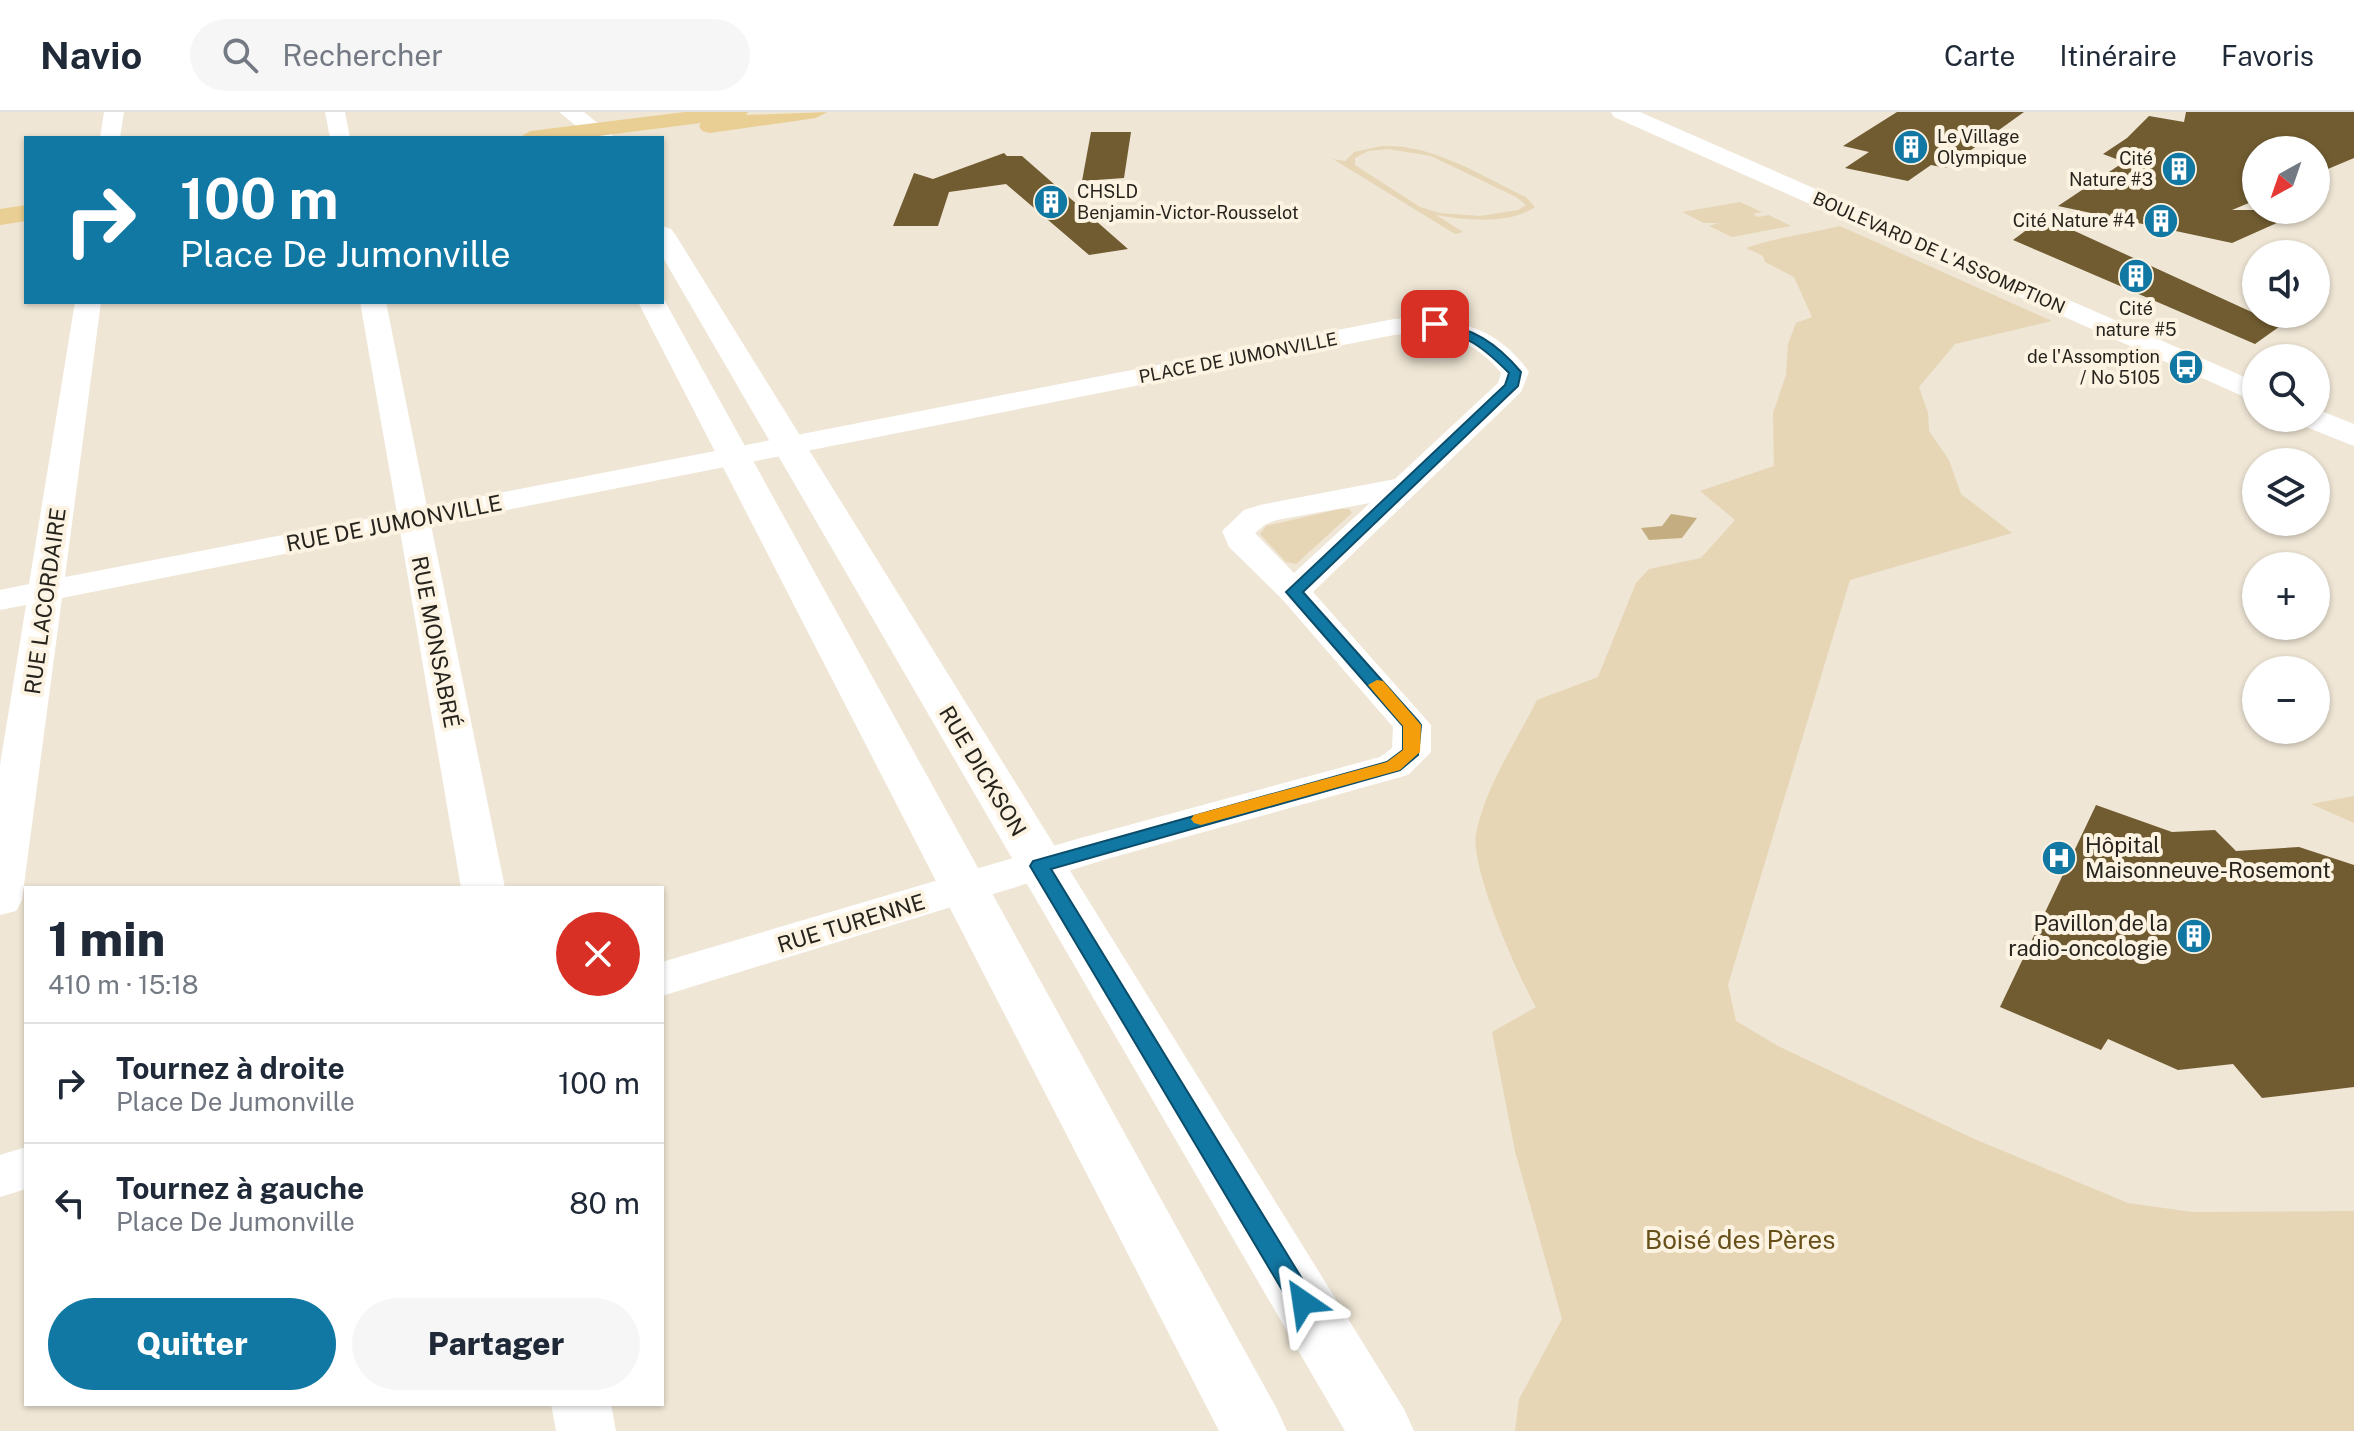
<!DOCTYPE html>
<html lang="fr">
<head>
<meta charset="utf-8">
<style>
	:root { --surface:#fff; --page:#f6f6f7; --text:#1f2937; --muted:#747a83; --line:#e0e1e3; --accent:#1177a3 }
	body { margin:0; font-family:"Public Sans",sans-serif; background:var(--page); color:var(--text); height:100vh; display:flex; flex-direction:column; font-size:30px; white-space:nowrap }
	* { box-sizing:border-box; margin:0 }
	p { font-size:26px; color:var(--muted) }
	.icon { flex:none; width:44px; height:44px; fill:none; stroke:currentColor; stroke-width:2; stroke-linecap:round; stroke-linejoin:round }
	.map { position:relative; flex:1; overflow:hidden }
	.details { position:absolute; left:24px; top:774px; width:640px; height:520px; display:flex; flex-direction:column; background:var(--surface); border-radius:0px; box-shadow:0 2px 6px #0004 }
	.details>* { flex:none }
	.guide { position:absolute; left:24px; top:24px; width:640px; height:168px; border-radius:0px; box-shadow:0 2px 6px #0004; background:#1177a3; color:#fff; overflow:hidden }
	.needle { width:52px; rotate:220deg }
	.fabs { position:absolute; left:2242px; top:24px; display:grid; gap:16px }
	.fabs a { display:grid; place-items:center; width:88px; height:88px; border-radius:50%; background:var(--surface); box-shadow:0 2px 6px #0004; font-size:40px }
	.pin { position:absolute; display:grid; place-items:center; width:68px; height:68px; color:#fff; margin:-34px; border-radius:16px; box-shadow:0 4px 12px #0006 }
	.me { position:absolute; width:88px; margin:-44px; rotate:328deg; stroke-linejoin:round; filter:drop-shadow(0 0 6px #0008) }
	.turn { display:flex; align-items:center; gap:28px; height:168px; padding:0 24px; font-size:36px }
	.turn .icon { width:104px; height:104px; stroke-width:2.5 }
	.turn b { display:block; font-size:56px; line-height:68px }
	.round { display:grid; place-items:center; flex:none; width:84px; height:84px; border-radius:42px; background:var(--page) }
	.overview { display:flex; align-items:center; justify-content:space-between; height:136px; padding:0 24px }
	h1 { font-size:48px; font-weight:800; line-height:60px }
	.cta { display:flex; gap:16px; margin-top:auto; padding:16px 24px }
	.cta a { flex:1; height:92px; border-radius:48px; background:var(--accent); color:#fff; font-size:32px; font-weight:800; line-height:92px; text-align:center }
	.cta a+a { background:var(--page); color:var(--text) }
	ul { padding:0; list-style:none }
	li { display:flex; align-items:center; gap:24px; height:120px; padding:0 24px; border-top:2px solid var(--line) }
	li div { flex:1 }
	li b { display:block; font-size:30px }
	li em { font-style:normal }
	header { display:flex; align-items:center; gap:48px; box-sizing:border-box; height:112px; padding:0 40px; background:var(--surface); border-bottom:2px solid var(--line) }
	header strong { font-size:38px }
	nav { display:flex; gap:44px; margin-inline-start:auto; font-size:28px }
	.search { width:560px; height:72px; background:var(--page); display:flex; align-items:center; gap:20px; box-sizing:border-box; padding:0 28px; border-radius:44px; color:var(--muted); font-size:30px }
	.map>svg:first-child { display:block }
	.green { fill:#e6d6b6; fill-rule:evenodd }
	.water { fill:#c4ad80 }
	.building { fill:#715c31 }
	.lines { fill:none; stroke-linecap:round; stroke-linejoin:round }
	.minor { fill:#fff; fill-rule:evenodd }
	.tertiary { fill:#fff; fill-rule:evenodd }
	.secondary { fill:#fff; fill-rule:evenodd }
	.primary { fill:#eacf94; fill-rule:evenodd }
	.route { fill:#1177a3; stroke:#0b4d6a; stroke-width:2 }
	.slow { fill:#f59e0b }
	.labels { text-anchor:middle; stroke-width:8; stroke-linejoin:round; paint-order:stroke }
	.far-poi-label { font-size:18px; fill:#27241e; stroke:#fcf3e2; text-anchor:end }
	.far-street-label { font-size:18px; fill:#27241e; stroke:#fcf3e2 }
	.street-label { font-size:22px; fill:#27241e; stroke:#fcf3e2 }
	.poi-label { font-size:22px; fill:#27241e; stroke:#fcf3e2; text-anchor:start }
	.near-park-label { font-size:26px; fill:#68501a; stroke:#fcf3e2 }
</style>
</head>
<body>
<header>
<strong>Navio</strong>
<div class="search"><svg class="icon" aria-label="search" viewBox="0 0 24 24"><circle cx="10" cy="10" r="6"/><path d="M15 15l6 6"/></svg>Rechercher</div>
<nav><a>Carte</a><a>Itinéraire</a><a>Favoris</a></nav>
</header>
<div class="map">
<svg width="2354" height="1319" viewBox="0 0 2354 1319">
	<rect width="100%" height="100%" fill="#efe6d5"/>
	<g class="green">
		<path d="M1382,34C1434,32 1481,64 1526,85L1535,95C1509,113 1466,108 1436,103L1463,120L1455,122L1333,47L1345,49L1354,40ZM1388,37L1431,44L1516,85L1526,93L1518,98L1480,104L1440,101L1420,95L1355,53V46L1368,39Z"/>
		<path d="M1740,90L1762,100L1753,102L1758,105L1769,103L1791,114L1732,125L1709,114L1719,111H1704L1682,100Z"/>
		<path d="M1840,114L2052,209L1955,232L1919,275L1928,301L1929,319L1949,348L1961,382L2012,421L1850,468L1728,873L1736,909L1778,934L1972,1026L2128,1091L2192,1100L2354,1099V1319H1515L1519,1287L1562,1207L1515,1039L1492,920L1536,895C1518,864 1470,756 1476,722C1485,675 1516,630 1537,588L1598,565L1636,471L1649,457L1701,446L1735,408L1700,379L1774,354L1773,301L1786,263L1788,232L1796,211L1812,205L1794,165L1765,150L1763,144L1746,136C1776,125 1808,122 1840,114Z"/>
		<path d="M1340,397H1349L1352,401L1296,452L1286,450L1260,422L1266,414Z"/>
		<path d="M2354,684V711L2311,692Z"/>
	</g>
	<path class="water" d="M1671,402L1697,406L1682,426L1649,428L1641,416L1662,414Z"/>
	<g class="building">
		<path d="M1897,0H2024L1946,56L1931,53L1908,69L1845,56L1869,40L1843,34Z"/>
		<path d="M2186,0H2354V46L2316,62V38H2256V88L2232,98H2306L2232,131L2058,94L2124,50L2103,42L2127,26L2149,4L2184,10Z"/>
		<path d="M1091,20H1131L1124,66L1082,69Z"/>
		<path d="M1004,41L1007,44H1022L1128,137L1089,143L1006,72L949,80L938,114H893L914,61L933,67Z"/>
		<path d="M2044,105L2256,202L2283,212L2255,232L2013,128Z"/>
		<path d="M2096,693L2172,720L2215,718L2236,739L2299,735L2354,753V975L2262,986L2233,952L2178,958L2108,927L2101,938L2000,895Z"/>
	</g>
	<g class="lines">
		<g class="minor">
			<path d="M104,0H124L120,26H100Z"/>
			<path d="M325,0H345L350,26H330Z"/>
			<path d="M75,190H101L65,465L397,401L360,190H386L427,395L1394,207C1448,203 1497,213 1529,260L1521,280L1313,480L1431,613V640L1408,663L1107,747L662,884V850L1077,727L1380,645L1392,636L1393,615L1282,487L1229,435L1222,419L1244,398L1260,393L1395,367L1498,271L1501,261C1473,225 1437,219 1394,223L431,413L505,776H461L400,419L62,486L22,788L16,799L0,803V653L26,493L0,498V478L29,472ZM1370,391L1294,461L1255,421L1266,412L1277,408Z"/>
			<path d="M26,1035V1077L0,1085V1043Z"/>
			<path d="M551,1292H611L616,1319H556Z"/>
		</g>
		<g class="tertiary">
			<path d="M1611,0H1640L2256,270V290L1614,5Z"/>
			<path d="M2316,297L2354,312V334L2301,313L2296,306H2316Z"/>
		</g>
		<g class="secondary">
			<path d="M559,0H584L616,26H591Z"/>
			<path d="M662,114L671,117L675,122L1404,1297L1414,1319H1345L662,144Z"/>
			<path d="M662,184L1277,1297L1287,1319H1219L638,190H662Z"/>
		</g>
		<g class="primary">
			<path d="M685,0H748L746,3L827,0L816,6L710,21L702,19L699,14L701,11L583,26H519L530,19Z"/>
			<path d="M26,93V109L0,113V97Z"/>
		</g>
	</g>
	<path class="route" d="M1435,208C1474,218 1495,229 1521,260L1518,274L1303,480L1418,609L1421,613L1418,643L1400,658L1051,757L1312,1183L1316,1190L1312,1198L1303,1202L1294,1198L1030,754L1033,749L1387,650L1403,638V614L1286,480L1505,273L1509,261C1482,234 1468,224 1431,215V209Z"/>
	<path class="slow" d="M1377,568L1383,569L1421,613L1420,640L1400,658L1201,713L1194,711L1191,707L1194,703L1387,650L1403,638V614L1368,573Z"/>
	<defs>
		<g id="building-disc" transform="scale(1.8)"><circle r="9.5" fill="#1177a3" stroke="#fcf3e2"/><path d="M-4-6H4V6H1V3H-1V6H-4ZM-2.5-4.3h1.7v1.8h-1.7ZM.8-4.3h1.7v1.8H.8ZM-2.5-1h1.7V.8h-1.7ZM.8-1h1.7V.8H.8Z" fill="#fff"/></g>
		<g id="bus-disc" transform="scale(1.8)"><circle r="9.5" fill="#1177a3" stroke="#fcf3e2"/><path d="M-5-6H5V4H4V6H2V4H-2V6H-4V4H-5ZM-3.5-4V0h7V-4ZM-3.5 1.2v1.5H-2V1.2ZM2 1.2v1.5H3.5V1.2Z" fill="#fff"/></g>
		<g id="hospital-disc" transform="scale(1.8)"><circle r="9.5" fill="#1177a3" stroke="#fcf3e2"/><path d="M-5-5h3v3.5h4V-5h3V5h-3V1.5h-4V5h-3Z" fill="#fff"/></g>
	</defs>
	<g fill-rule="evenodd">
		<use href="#building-disc" x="1911" y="35"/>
		<use href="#building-disc" x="2179" y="57"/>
		<use href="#building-disc" x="1051" y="90"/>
		<use href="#building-disc" x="2161" y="109"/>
		<use href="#building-disc" x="2136" y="164"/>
		<use href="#bus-disc" x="2186" y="255"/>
		<use href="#hospital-disc" x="2059" y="746"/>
		<use href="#building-disc" x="2194" y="824"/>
	</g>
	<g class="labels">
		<g class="far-poi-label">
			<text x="1937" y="31" text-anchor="start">Le Village<tspan x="1937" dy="21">Olympique</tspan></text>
			<text x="2153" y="53">Cité<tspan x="2153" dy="21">Nature #3</tspan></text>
			<text x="1077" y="86" text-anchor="start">CHSLD<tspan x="1077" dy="21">Benjamin-Victor-Rousselot</tspan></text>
			<text x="2135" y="115">Cité Nature #4</text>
			<text x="2136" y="203" text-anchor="middle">Cité<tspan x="2136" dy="21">nature #5</tspan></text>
			<text x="2160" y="251">de l'Assomption<tspan x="2160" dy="21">/ No 5105</tspan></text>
		</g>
		<g class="far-street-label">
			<text transform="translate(1939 141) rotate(24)" y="6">BOULEVARD DE L'ASSOMPTION</text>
			<text transform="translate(1238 246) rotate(-11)" y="6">PLACE DE JUMONVILLE</text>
		</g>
		<g class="street-label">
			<text transform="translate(394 411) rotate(-11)" y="8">RUE DE JUMONVILLE</text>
			<text transform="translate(45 489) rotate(-82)" y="8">RUE LACORDAIRE</text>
			<text transform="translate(436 530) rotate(79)" y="8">RUE MONSABRÉ</text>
			<text transform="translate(983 659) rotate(59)" y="8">RUE DICKSON</text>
			<text transform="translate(851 811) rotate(-17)" y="8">RUE TURENNE</text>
		</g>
		<g class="poi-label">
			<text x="2085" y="741">Hôpital<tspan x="2085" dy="25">Maisonneuve-Rosemont</tspan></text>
			<text x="2168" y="819" text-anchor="end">Pavillon de la<tspan x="2168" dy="25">radio-oncologie</tspan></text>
		</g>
		<g class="near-park-label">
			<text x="1740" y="1137">Boisé des Pères</text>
		</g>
	</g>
</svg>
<div class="fabs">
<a><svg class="needle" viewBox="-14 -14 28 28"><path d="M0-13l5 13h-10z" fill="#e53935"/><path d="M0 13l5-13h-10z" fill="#747a83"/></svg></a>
<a><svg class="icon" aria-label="sound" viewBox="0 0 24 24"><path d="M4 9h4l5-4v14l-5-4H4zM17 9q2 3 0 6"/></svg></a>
<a><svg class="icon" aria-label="search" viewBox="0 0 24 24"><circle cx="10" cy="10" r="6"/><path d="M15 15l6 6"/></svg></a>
<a><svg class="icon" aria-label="layers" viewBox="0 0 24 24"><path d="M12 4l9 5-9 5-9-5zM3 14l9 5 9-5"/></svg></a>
<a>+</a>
<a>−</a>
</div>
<div class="pin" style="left:1435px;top:212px;background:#d93025"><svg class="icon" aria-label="arrive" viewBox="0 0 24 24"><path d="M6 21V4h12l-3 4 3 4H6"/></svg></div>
<svg class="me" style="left:1303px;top:1190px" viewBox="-20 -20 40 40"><path d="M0-17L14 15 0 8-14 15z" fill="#1177a3" stroke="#fff" stroke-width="4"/></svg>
<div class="guide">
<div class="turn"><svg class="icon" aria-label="right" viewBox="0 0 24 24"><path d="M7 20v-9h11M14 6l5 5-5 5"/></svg><div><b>100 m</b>Place De Jumonville</div></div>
</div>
<section class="details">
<div class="overview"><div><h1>1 min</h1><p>410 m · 15:18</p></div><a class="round" style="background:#d93025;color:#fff"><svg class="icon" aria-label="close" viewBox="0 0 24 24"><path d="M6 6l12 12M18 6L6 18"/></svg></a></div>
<ul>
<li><svg class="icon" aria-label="right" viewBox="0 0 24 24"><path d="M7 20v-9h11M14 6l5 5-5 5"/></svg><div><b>Tournez à droite</b><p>Place De Jumonville</p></div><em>100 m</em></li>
<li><svg class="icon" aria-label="left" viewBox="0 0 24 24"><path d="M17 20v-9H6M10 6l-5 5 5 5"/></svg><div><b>Tournez à gauche</b><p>Place De Jumonville</p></div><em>80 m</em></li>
</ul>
<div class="cta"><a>Quitter</a><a>Partager</a></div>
</section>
</div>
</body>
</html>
